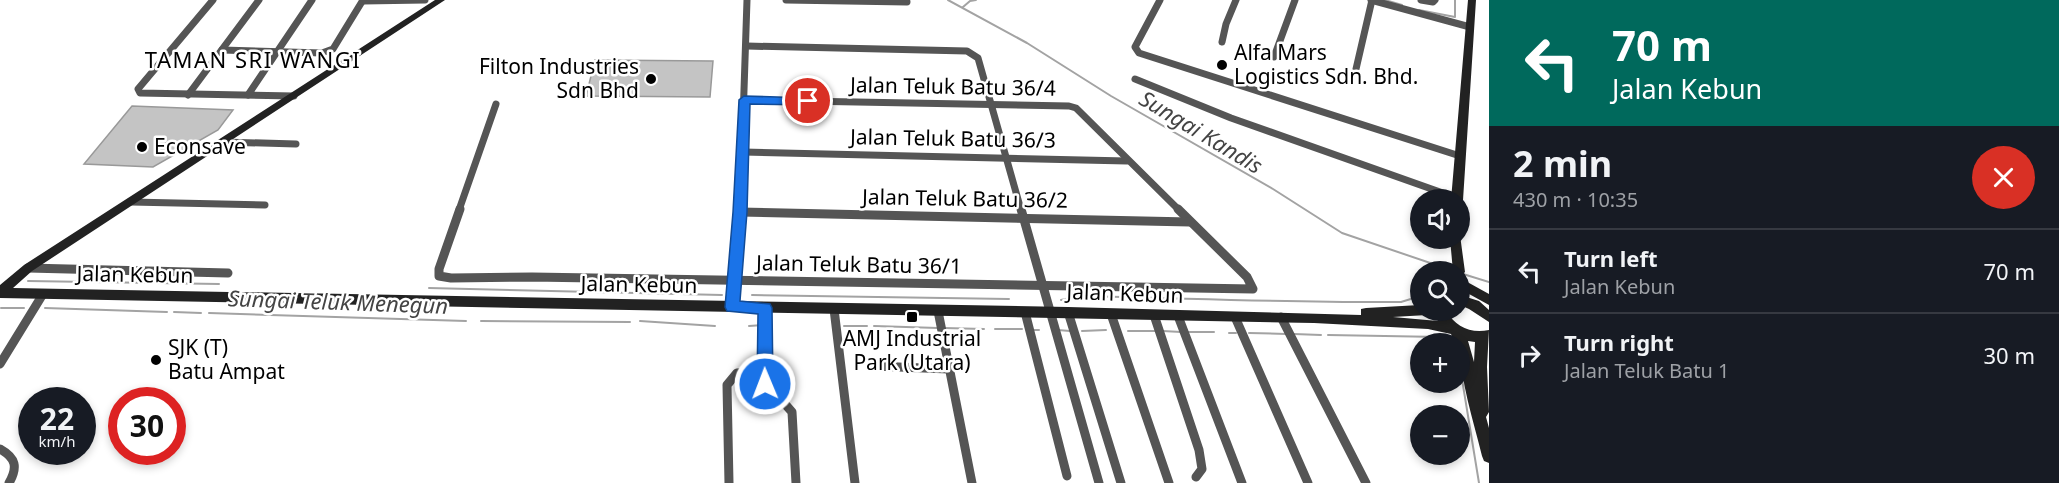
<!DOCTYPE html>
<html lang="en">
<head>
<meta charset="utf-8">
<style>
	:root { --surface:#171b24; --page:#242831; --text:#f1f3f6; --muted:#9ea1a6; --line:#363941 }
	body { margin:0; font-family:"Noto Sans",sans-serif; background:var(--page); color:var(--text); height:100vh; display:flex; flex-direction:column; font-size:22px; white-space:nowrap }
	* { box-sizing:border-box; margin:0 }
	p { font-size:20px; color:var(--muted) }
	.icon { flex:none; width:33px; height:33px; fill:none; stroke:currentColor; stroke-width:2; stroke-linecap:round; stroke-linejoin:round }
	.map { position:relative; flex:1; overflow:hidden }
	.panel { display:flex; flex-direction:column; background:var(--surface); width:570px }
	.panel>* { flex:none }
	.guide { background:#00695c; color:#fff; overflow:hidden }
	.controls { position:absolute; left:1410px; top:189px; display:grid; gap:12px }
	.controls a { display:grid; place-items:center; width:60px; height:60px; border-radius:50%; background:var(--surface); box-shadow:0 3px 9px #0003; font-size:30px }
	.speed { position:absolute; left:18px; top:387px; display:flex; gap:12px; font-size:30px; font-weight:700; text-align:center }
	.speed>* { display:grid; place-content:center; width:78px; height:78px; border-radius:50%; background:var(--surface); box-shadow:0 3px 9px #0003; line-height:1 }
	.speed small { font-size:15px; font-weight:400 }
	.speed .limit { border:9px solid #d22; background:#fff; color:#111 }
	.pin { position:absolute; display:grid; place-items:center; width:51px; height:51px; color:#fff; margin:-26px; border:3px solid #fff; border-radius:50%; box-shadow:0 2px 6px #0007 }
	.me { position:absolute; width:66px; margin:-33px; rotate:359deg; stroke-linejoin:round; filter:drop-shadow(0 0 4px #0008) }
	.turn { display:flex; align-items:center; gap:21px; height:126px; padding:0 24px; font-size:27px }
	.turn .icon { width:78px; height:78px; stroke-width:2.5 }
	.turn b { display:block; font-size:42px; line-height:51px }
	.round { display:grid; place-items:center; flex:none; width:63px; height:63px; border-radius:32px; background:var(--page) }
	.overview { display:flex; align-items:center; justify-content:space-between; height:102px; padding:0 24px }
	h1 { font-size:36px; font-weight:700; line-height:45px }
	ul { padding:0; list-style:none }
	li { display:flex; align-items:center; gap:18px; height:84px; padding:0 24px; border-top:2px solid var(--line) }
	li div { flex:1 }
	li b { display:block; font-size:22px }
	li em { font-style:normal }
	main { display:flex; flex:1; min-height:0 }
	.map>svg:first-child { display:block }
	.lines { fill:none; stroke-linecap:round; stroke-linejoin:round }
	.stream { stroke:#a3a3a3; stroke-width:2 }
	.building { fill:#c4c4c4; stroke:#999; stroke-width:1.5 }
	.minor-far1 { stroke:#555; stroke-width:7 }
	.minor { stroke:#555; stroke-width:9 }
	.secondary { fill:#222; fill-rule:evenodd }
	.route { fill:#1a73e8; stroke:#114b97; stroke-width:1.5 }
	.poi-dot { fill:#000; stroke:#fff; stroke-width:2 }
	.labels { text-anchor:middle; stroke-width:5; stroke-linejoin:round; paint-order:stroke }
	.poi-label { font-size:21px; fill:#000; stroke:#fff; text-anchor:start }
	.street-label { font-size:21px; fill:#000; stroke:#fff }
	.neighbourhood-label { font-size:22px; letter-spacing:1.5px; fill:#000; stroke:#fff }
	.water-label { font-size:22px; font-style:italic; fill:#444; stroke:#fff }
</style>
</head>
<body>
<main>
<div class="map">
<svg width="1489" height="483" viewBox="0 0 1489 483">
	<rect width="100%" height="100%" fill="#fff"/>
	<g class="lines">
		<g class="stream">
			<path d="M948,0L1027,43L1111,96L1273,189L1342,233L1448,269"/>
			<path d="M1385,0L1402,5"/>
			<path d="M963,7L970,1L976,0"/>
			<path d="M1419,10L1455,17V0"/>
			<path d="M1433,272L1438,265"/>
			<path d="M1463,274L1489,282"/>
			<path d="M28,281L219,284"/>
			<path d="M429,288L722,295"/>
			<path d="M752,295L1009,299"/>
			<path d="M1061,300L1079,296C1186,298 1294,303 1401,302L1414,298L1420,288"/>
			<path d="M1,308H24"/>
			<path d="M45,308L167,312"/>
			<path d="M174,312L201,313"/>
			<path d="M209,313L466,321"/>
			<path d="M481,321L630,322"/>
			<path d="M640,321L715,326"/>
			<path d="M749,326L763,325"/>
			<path d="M844,326H867"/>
			<path d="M874,326L938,328"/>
			<path d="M944,328L984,329"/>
			<path d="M995,329H1022"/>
			<path d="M1034,330H1039"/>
			<path d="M1058,330L1070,331"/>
			<path d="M1082,331L1106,330"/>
			<path d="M1128,331H1156"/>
			<path d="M1163,331L1181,332"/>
			<path d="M1187,332H1214"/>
			<path d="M1229,333H1236"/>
			<path d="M1249,333L1286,334"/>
			<path d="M1294,334L1321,335"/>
			<path d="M1328,335L1441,337L1450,344"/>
			<path d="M1460,367L1479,483"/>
		</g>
	</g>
	<g class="building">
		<path d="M595,60L713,61L710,97L586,96Z"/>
		<path d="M132,106L233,110L218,130L153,167L84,164Z"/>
	</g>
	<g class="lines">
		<g class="minor-far1">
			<path d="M213,0L138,89L140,93L294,96"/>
			<path d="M786,0L907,2"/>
			<path d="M1160,0L1135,47L1139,53L1460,156"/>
			<path d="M1371,0L1470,27"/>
			<path d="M1421,0L1433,2L1435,0"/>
			<path d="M363,1L425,0"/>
			<path d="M1222,42L1226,24L1236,0"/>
			<path d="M747,46L967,51L978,58L1021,210"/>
			<path d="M222,50L322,53L333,49L363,0"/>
			<path d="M1274,57L1295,0"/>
			<path d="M1356,69L1372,0"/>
			<path d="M1135,79L1231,118L1457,198"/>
			<path d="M188,95L259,0"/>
			<path d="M248,95L312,0"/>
			<path d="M744,100L1069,106L1076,108L1179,210"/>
			<path d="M223,142L296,144"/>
			<path d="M743,152L1127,161"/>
			<path d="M131,202L265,205"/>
			<path d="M459,210L496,104"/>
			<path d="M740,210L747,0"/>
		</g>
		<g class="minor">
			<path d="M460,209L439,269V276L451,278L532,277L1253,289L1247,277L1178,209"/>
			<path d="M1021,209L1099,483"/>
			<path d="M740,212L1190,222"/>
			<path d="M28,268L228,273"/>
			<path d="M733,307L740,209"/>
			<path d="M765,308L766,398L772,402L785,404L792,412L796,483"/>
			<path d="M834,309L855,483"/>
			<path d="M938,311L972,483"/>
			<path d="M1025,312L1067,476"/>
			<path d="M1068,312L1121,483"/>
			<path d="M1111,314L1169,483"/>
			<path d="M1154,315L1199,450L1202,469L1196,477"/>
			<path d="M1178,316L1242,483"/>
			<path d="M1235,317L1308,483"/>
			<path d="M1281,317L1366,483"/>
			<path d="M0,364L43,294"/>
			<path d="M873,366L949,369"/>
			<path d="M0,449C16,458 18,467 9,483"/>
			<path d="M729,483L727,385L737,373L764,371"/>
		</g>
		<g class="secondary">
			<path d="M435,0H445L32,271L13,288L1068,307L1361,315V309L1366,308L1420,305V310H1446C1455,327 1471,334 1489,330L1487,367L1489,412L1486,417L1489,428V463L1484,461L1482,456C1473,419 1460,381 1460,344H1455L1451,334L1428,329L1314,323L0,298V285L24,265ZM1433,311L1438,321L1393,317L1427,315ZM1468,341L1475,342L1474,362Z"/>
			<path d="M1468,0H1476L1463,200L1460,203V200H1451Z"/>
			<path d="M1460,235L1465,272L1460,277V272H1453L1450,238H1460Z"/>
			<path d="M1460,278L1489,294V305L1460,289Z"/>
			<path d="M1460,295L1479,301L1489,310V322L1469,309L1460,305Z"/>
		</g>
	</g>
	<path class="route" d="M744,96L808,98L813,101L808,105L750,104L747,212L740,301L770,304L772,308L773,384L771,389L765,391L760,389L757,384L758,314L727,311L725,307L733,212L739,100Z"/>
	<g class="poi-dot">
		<circle cx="1222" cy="65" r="6"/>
		<circle cx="651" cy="79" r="6"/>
		<circle cx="142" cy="147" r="6"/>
		<rect x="906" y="311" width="12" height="12" rx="3"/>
		<circle cx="156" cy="360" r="6"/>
	</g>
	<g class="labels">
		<g class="poi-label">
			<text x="1234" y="60">Alfa Mars<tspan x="1234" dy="24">Logistics Sdn. Bhd.</tspan></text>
			<text x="639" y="74" text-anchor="end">Filton Industries<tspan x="639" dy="24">Sdn Bhd</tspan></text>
			<text x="154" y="154">Econsave</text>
			<text x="912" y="346" text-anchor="middle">AMJ Industrial<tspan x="912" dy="24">Park (Utara)</tspan></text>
			<text x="168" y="355">SJK (T)<tspan x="168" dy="24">Batu Ampat</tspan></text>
		</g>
		<g class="street-label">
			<text transform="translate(953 87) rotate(1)" y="7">Jalan Teluk Batu 36/4</text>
			<text transform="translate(953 139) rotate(1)" y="7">Jalan Teluk Batu 36/3</text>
			<text transform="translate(965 199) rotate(1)" y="7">Jalan Teluk Batu 36/2</text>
			<text transform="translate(859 265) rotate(1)" y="7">Jalan Teluk Batu 36/1</text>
			<text transform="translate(135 275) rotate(1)" y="7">Jalan Kebun</text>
			<text transform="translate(639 285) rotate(1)" y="7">Jalan Kebun</text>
			<text transform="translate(1125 294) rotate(2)" y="7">Jalan Kebun</text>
		</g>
		<g class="neighbourhood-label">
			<text x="253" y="68">TAMAN SRI WANGI</text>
		</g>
		<g class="water-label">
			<text transform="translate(1201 132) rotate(31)" y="8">Sungai Kandis</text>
			<text transform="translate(338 302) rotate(2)" y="8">Sungai Teluk Menegun</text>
		</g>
	</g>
</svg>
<div class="controls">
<a><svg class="icon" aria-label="sound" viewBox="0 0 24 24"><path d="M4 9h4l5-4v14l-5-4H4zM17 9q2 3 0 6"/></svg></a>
<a><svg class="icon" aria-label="search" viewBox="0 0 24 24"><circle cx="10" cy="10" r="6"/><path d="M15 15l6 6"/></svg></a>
<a>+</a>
<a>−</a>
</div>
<div class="speed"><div>22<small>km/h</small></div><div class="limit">30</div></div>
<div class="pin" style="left:808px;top:101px;background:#d93025"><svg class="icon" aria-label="arrive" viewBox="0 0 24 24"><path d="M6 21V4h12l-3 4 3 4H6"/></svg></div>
<svg class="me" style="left:765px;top:384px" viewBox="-20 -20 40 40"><circle r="17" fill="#1a73e8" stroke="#fff" stroke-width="3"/><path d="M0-11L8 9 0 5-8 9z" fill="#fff"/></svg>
</div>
<section class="panel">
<div class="guide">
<div class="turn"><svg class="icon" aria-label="left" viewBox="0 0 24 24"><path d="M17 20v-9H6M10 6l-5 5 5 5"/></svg><div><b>70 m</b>Jalan Kebun</div></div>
</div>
<div class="overview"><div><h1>2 min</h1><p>430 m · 10:35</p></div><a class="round" style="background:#d93025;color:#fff"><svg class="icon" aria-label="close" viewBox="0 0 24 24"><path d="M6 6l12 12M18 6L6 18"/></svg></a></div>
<ul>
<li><svg class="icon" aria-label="left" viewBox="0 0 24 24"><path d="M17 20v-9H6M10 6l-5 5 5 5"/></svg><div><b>Turn left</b><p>Jalan Kebun</p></div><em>70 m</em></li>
<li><svg class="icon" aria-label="right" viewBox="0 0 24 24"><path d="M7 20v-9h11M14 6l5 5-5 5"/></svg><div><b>Turn right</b><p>Jalan Teluk Batu 1</p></div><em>30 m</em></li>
</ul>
</section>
</main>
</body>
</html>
